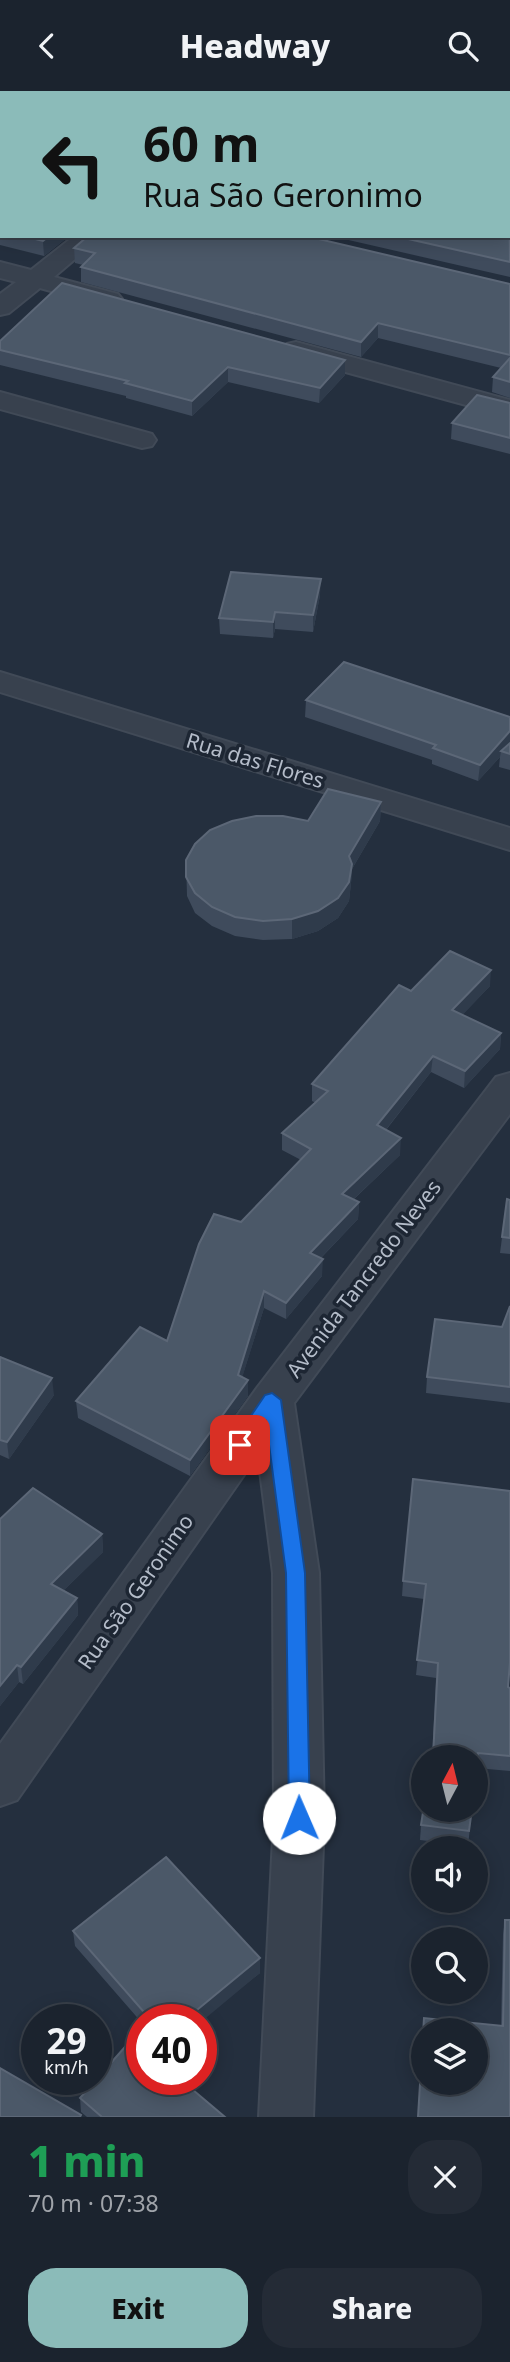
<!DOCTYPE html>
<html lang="en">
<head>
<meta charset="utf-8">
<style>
	:root { --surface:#1b232e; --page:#242b36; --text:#f1f3f6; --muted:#a0a4aa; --line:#39404a; --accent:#8bbbb9 }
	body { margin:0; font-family:"Noto Sans",sans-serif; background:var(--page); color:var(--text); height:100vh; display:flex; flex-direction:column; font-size:26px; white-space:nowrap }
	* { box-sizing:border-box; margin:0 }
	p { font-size:23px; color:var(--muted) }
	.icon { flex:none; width:38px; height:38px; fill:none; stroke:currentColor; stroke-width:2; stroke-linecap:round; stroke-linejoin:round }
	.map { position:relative; height:2026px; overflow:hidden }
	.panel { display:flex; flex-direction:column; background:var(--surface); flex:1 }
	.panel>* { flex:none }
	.banner { position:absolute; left:0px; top:0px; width:511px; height:147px; box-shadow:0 4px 18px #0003,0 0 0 2px var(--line); background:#8bbbb9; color:#111; overflow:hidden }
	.needle { width:46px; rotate:7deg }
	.fabs { position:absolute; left:411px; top:1654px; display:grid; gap:14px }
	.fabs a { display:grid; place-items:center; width:77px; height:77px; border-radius:50%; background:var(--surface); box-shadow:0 4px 18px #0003,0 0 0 2px var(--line); font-size:35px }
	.speed { position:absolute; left:21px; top:1913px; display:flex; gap:14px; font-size:35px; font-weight:700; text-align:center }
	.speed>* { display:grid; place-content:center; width:91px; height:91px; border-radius:50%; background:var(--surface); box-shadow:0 4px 18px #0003,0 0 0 2px var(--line); line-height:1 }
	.speed small { font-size:18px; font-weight:400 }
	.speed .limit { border:10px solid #d22; background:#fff; color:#111 }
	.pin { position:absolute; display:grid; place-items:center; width:60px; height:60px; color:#fff; margin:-30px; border-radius:14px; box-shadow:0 4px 10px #0006 }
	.me { position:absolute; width:77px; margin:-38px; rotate:359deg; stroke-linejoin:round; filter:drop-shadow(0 0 5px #0008) }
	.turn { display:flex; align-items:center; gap:24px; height:147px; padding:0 28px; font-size:32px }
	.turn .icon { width:91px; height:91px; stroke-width:2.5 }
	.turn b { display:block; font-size:49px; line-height:60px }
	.round { display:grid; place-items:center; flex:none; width:74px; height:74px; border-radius:28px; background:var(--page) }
	.overview { display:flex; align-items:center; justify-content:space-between; height:119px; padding:0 28px }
	h1 { font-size:42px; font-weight:800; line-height:52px; color:#1e9e55 }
	.cta { display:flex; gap:14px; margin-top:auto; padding:14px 28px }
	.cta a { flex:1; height:80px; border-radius:28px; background:var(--accent); color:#111; font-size:28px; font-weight:800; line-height:80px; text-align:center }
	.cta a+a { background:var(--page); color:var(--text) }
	header { display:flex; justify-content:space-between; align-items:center; height:91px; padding:0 28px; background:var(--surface); font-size:32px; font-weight:800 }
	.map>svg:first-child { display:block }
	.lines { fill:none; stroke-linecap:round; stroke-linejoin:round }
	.minor-casing { stroke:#414a57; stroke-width:4 }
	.minor { fill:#38414e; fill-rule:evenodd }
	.wall { fill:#3f4b5c }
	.shaded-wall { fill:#2f3b4b }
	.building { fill:#4b5868; stroke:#5c6777; stroke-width:2; fill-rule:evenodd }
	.route { fill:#1a73e8; stroke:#114b97; stroke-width:2 }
	.labels { text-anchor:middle; stroke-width:7; stroke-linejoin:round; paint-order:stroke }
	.street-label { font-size:21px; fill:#b4bcc9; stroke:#1d2633 }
</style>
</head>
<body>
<header><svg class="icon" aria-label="back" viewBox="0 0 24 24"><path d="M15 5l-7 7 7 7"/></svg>Headway<svg class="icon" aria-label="search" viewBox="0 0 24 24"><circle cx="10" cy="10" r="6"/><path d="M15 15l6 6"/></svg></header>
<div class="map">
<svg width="510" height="2026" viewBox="0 0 510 2026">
	<rect width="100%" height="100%" fill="#242f3e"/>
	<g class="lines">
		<g class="minor-casing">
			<g id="minor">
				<path d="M74,145H102L54,186L118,203L122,208L118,213L109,216L40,197L9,222L0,224V203L16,191L0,187V171L31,179Z"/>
				<path d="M296,251L510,309V326L287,265L283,259L287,253Z"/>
				<path d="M0,301L152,343L156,349L152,355L142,357L0,318Z"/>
				<path d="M0,581L510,737V759L0,601Z"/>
				<path d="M510,982V1023L294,1312L319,1482L324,1727L313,2026H259L274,1727L273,1482L258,1364L17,1709L0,1715V1653L257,1297L496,986Z"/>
			</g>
		</g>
		<use href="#minor" class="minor"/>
	</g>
	<g class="wall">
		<path d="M0,0L510,92V186L331,145H509L2,2V69H0Z"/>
		<path d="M2,72V145H69L44,165L0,154V73Z"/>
		<path d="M74,157L510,193V307L492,301L493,286L501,277L378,247L361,266L81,191V176L83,174L75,172Z"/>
		<path d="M0,250L345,269V284L319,312L228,291L192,325L126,307V305L0,274Z"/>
		<path d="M510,312V363L451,348L452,332Z"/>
		<path d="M320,504L313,541L275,538L273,547L220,543L219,527Z"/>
		<path d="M306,609L510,626V679L499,676L500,666L478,690L432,673V669L305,626Z"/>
		<path d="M381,711L380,730L352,778L351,792L349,810L338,827L318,840L292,848L263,849L235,845L212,835L195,822L187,805L186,769L308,730Z"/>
		<path d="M490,895L462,924L501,942L500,958L464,997L431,981L386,1039L400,1064L353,1109L359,1111L358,1128L321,1167L322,1185L286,1228L264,1217L242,1286L248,1289V1305L190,1385L78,1327L76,1310L167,1250L241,1131L301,1069L282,1059V1042L316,1012L312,1010V993L411,900Z"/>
		<path d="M507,1108L510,1109V1163L500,1162Z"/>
		<path d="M510,1215V1312L426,1302L427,1286L502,1236Z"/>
		<path d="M0,1266L54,1304L9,1368L0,1364Z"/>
		<path d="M510,1400L508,1596L510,1597V1680L476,1677V1666H432L436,1587L416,1584L424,1508L402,1505L403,1490Z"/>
		<path d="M0,1428L102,1443L103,1461L64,1499L77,1507L78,1524L23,1593L19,1591L0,1615Z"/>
		<path d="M472,1718L468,1755L420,1749L421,1734Z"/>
		<path d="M505,1829L510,2026H418L424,1927L501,1935L503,1843Z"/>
		<path d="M73,1840L260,1882L201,1928H142V1932L75,1855Z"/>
		<path d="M80,2007L225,2026H87L81,2021Z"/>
	</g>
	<g class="shaded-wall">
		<path d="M2,54V69H0V55Z"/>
		<path d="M49,145H69L44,165L43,150Z"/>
		<path d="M378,232V247L361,266V251Z"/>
		<path d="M345,269V284L319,312L320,297Z"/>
		<path d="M228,276V291L192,325V310Z"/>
		<path d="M321,488L320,504L313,541V524Z"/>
		<path d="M275,521V538L273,547V531Z"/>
		<path d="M510,640V655L501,660L500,666L478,690L480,674Z"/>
		<path d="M381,711L380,730L352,778L351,792L349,810L338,827L318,840L292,848V828L349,765Z"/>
		<path d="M491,879L490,895L451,936L452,919Z"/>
		<path d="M501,942L500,958L464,997L465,980Z"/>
		<path d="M433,965L431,981L376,1051L377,1034Z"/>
		<path d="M401,1047L400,1064L342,1119V1103Z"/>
		<path d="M359,1111L358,1128L310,1178V1162Z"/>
		<path d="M323,1168L322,1185L286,1228V1212Z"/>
		<path d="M264,1200V1217L238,1300V1284Z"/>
		<path d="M52,1287L54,1304L9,1368L7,1351Z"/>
		<path d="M248,1289V1305L190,1385V1369Z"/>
		<path d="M102,1443L103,1461L53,1510L51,1493Z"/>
		<path d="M77,1507L78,1524L23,1593L21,1576Z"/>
		<path d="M17,1574L19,1591L0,1615V1595Z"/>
		<path d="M260,1867V1882L201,1931V1928H186Z"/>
	</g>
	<g class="building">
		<path d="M0,0H510V75L509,2H2V54L0,55Z"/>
		<path d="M2,72V140H0V73Z"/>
		<path d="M509,87L510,171L395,145H509Z"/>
		<path d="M23,145H49L43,150Z"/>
		<path d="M88,145H306L510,193V264L378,232L361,251L81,176L95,162L74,157Z"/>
		<path d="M62,192L345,269L320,297L228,276L192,310L125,292L128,290L0,259V250Z"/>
		<path d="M510,267V291L493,286Z"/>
		<path d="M477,304L510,312V347L452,332Z"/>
		<path d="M231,481L321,488L313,524L275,521L273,531L219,527Z"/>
		<path d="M344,571L510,626V640L480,674L433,657L436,654L306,609Z"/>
		<path d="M510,652V663L501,660Z"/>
		<path d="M328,698L381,711L349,765L352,773L349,791L338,807L318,820L292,828L263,830L235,826L212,816L195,802L186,786V769L195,753L210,739L232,730L256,725H283L308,730Z"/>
		<path d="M450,860L491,879L452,919L501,942L465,980L433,965L377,1034L401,1047L342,1103L359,1111L310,1162L323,1168L286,1212L264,1200L238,1284L248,1289L190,1369L76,1310L140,1236L167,1250L199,1153L214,1123L241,1131L311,1058L282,1042L328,1000L312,993L399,894L411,900Z"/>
		<path d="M507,1108L510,1109V1147L502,1146Z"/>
		<path d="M510,1215V1296L427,1286L435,1228L502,1236Z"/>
		<path d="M0,1266L52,1287L7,1351L0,1349Z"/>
		<path d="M413,1388L510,1400V1571L508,1596L510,1597V1665L478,1662L476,1680V1666H433L438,1572L417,1569L426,1493L403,1490Z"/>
		<path d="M33,1397L102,1443L51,1493L77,1507L21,1576L17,1574L0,1595V1428Z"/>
		<path d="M424,1715V1718H472L469,1740L421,1734Z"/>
		<path d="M166,1766L260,1867L186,1928H150L73,1840Z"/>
		<path d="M505,1829H510V2026H418L424,1927L503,1935ZM424,1939H476V1992H424Z"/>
		<path d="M132,1948L142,1956V1988H180L225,2026H102L80,2007Z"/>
		<path d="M0,1977L81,2024L80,2026H0Z"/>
	</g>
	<path class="route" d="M272,1302L281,1309L305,1482L310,1727L307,1733L299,1736L292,1733L289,1727L286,1482L266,1331L246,1359H233L231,1354L265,1304Z"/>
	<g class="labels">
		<g class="street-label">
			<text transform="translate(255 670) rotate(17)" y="7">Rua das Flores</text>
			<text transform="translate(364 1188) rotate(-53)" y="7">Avenida Tancredo Neves</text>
			<text transform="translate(136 1501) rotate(-55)" y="7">Rua São Geronimo</text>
		</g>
	</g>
</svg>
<div class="fabs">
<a><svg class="needle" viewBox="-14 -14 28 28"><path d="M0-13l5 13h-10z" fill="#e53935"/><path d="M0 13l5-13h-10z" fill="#a0a4aa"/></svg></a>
<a><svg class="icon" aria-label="sound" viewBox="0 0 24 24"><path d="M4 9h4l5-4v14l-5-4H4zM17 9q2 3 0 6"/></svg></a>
<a><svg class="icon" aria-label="search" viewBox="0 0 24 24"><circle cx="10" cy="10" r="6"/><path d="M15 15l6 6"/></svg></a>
<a><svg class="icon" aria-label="layers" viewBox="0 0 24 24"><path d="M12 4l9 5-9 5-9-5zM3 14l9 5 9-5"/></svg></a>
</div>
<div class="speed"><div>29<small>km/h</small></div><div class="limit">40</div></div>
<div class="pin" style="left:240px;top:1354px;background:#d93025"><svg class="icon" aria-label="arrive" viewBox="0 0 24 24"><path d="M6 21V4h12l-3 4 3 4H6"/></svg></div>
<svg class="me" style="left:299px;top:1727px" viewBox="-20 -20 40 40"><circle r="19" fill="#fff"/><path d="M0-13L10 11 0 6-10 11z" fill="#1a73e8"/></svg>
<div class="banner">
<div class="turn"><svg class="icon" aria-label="left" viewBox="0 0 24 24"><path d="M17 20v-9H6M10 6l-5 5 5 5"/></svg><div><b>60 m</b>Rua São Geronimo</div></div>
</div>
</div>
<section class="panel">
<div class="overview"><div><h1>1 min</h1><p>70 m · 07:38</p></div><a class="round"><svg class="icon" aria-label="close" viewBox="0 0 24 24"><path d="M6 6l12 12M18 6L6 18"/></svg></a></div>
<div class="cta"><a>Exit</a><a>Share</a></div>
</section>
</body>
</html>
